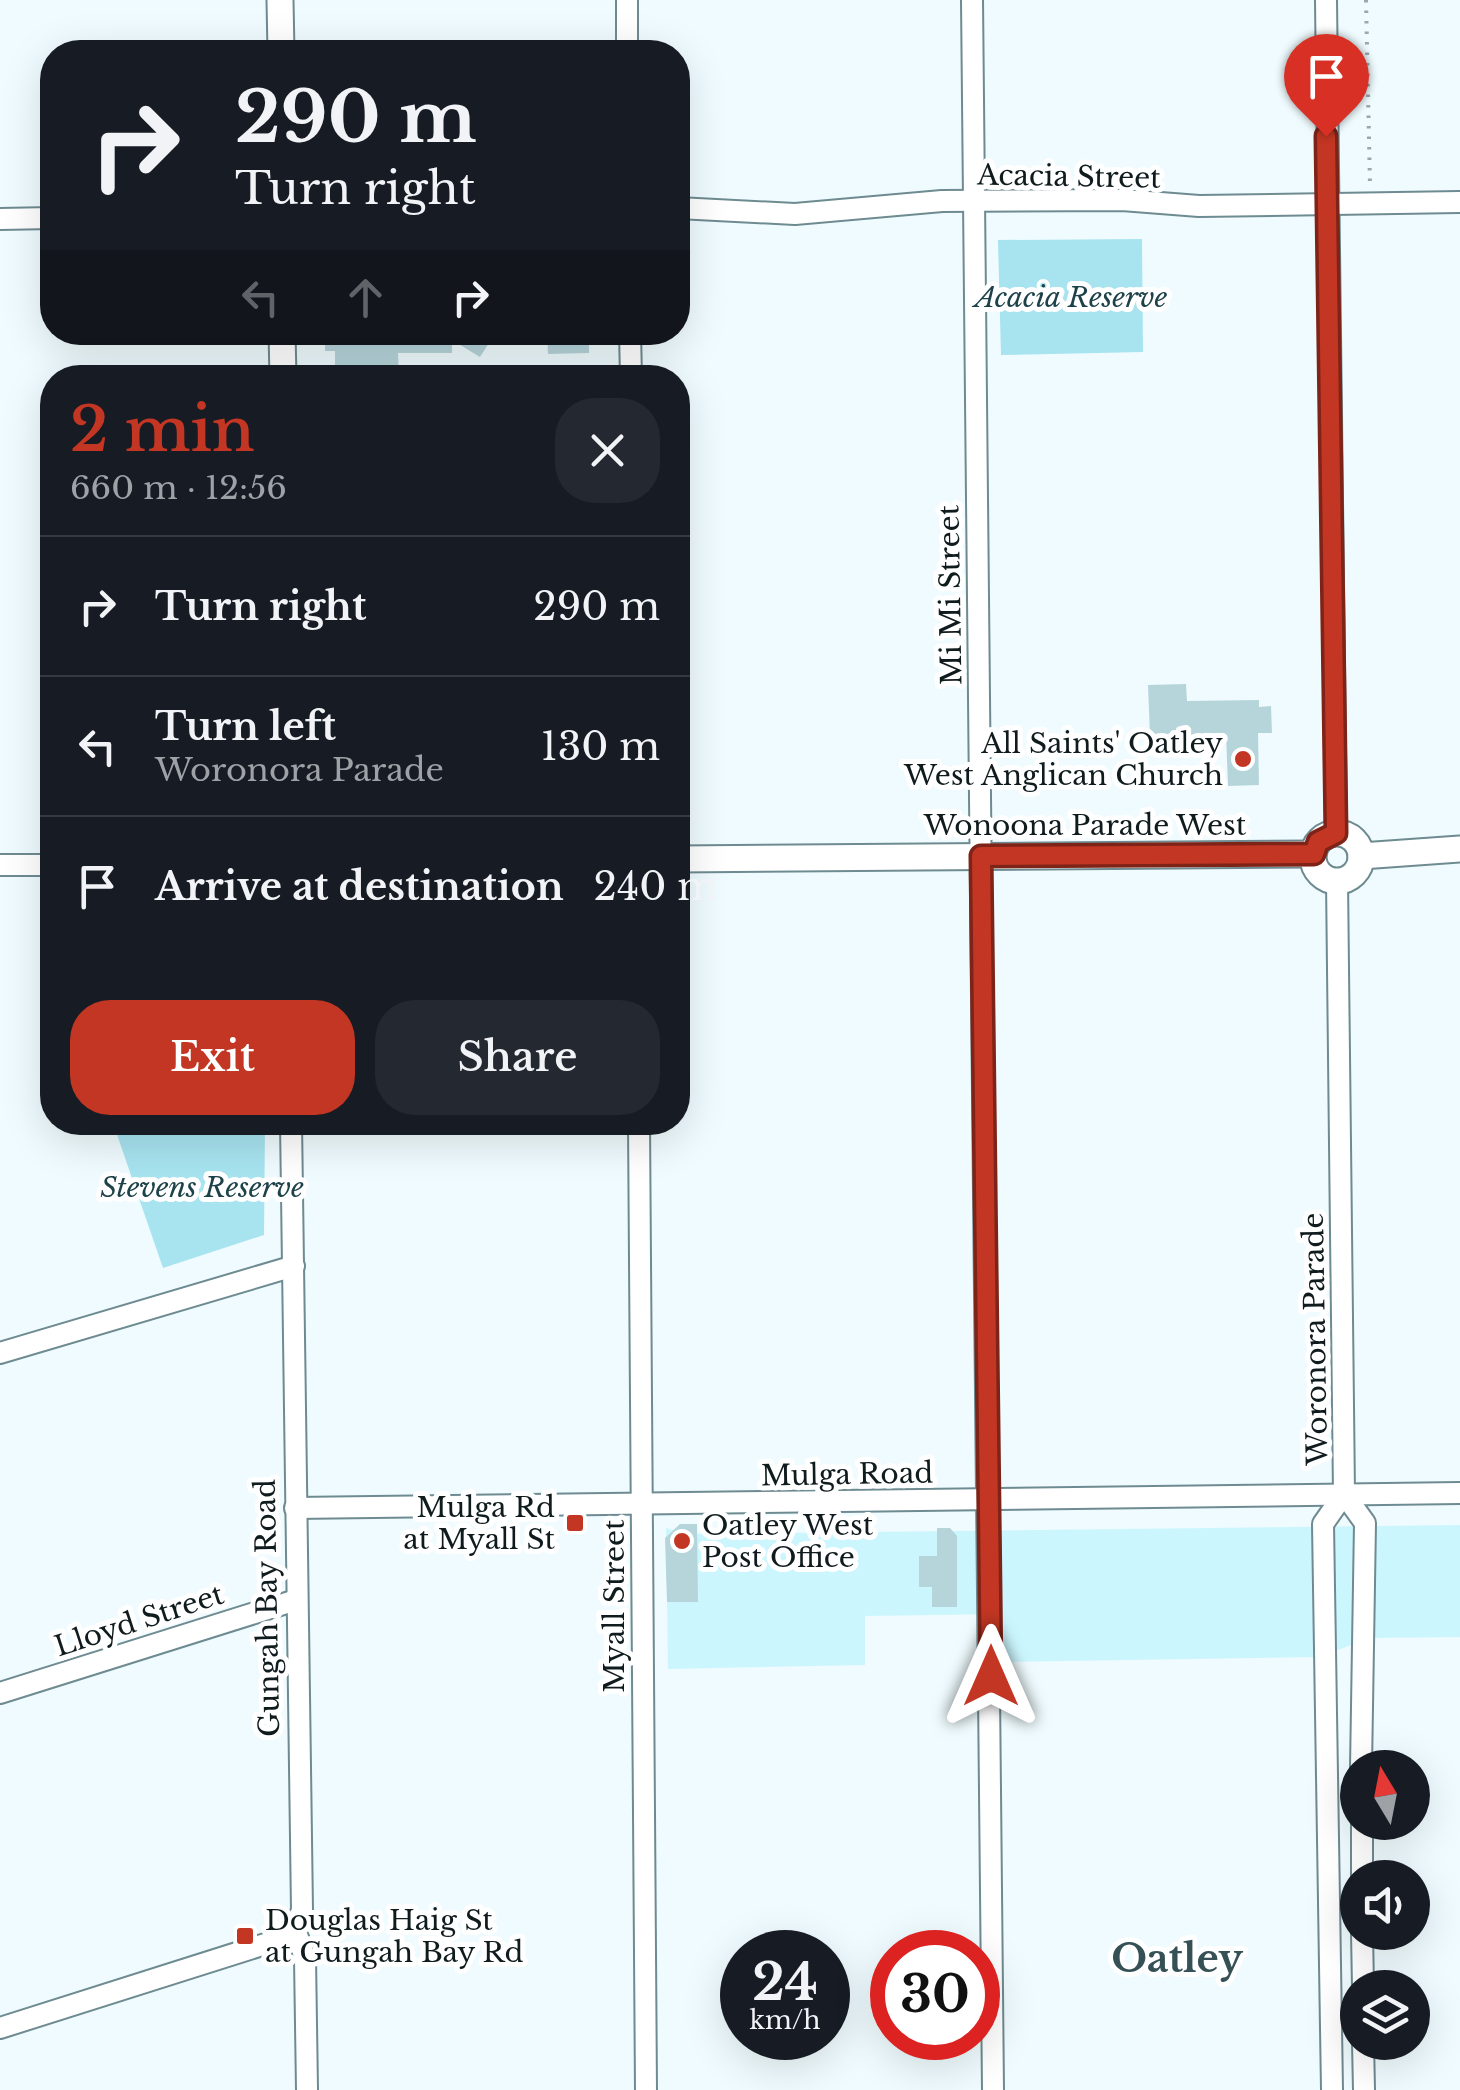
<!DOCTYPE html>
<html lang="en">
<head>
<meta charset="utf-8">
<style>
	:root { --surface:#171b24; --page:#242831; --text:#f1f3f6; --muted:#9ea1a6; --line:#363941; --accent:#c23623 }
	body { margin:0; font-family:"Libre Baskerville",serif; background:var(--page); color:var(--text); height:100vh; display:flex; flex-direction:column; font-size:38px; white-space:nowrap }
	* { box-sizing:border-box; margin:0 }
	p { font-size:32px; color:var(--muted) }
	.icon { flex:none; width:55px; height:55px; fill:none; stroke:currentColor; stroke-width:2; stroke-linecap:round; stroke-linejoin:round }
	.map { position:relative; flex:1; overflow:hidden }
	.details { position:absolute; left:40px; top:365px; width:650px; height:770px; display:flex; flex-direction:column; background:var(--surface); border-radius:40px; box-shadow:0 10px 40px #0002 }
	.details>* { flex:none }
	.banner { position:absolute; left:40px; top:40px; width:650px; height:305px; border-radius:40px; box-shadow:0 10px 40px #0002; background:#171b24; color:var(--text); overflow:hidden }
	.needle { width:65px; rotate:350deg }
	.tools { position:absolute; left:1340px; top:1750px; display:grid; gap:20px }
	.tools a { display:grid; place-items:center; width:90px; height:90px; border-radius:50%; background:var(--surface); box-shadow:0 10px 40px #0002; font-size:50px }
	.speed { position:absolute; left:720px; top:1930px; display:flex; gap:20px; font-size:50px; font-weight:700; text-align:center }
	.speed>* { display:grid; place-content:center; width:130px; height:130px; border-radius:50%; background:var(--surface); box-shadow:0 10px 40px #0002; line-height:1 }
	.speed small { font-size:25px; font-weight:400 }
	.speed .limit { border:15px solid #d22; background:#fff; color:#111 }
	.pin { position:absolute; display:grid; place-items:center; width:85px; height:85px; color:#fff; margin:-102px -42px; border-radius:50% 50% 50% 0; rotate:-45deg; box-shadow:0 0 10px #0007 }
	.pin .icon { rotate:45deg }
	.me { position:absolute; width:110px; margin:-55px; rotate:0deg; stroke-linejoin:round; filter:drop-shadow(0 0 8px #0008) }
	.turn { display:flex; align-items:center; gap:35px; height:210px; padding:0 30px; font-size:45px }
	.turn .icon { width:130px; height:130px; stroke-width:2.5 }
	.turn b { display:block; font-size:70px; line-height:85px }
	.lanes { display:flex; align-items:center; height:95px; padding:0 30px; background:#0003; justify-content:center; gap:50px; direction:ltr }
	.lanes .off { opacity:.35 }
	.round { display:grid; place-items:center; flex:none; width:105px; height:105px; border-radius:40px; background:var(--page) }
	.head { display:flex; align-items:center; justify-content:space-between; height:170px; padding:0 30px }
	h1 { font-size:60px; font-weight:600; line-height:75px; color:var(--accent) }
	.button { display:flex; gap:20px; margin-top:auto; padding:20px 30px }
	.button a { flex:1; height:115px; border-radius:40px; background:var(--accent); color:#fff; font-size:40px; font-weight:600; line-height:115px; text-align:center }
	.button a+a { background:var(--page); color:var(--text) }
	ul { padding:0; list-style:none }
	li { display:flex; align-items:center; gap:30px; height:140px; padding:0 30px; border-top:2px solid var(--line) }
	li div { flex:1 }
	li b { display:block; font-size:38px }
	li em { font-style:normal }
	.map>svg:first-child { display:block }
	.built { fill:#ccf6fe }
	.green { fill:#a7e4f0 }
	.building { fill:#b6d5db }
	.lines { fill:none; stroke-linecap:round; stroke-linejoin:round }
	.minor-casing { stroke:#6e8b91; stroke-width:24 }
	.tertiary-casing { stroke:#6e8b91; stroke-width:29 }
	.path { stroke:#9ba7aa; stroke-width:4; stroke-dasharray:2.5 8; stroke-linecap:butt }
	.minor { stroke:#fff; stroke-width:20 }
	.tertiary { stroke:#fff; stroke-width:25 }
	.route-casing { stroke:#7e2317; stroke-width:25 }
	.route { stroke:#c23623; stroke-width:18 }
	.poi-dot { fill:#c23623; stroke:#fff; stroke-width:4 }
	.labels { text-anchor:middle; stroke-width:10; stroke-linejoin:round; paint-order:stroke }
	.street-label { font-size:28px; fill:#101b1e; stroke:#fff }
	.park-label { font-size:28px; font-style:italic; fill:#1d4249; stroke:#fff }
	.poi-label { font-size:28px; fill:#101b1e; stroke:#fff; text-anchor:end }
	.district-label { font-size:38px; font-weight:bold; fill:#365156; stroke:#fff }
</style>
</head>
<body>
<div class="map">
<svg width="1460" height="2090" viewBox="0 0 1460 2090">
	<rect width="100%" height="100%" fill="#effbfe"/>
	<path class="built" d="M1460,1525V1637L1370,1638L1319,1657L1005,1662L1003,1614L865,1616V1665L668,1669L666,1528L689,1534Z"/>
	<g class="green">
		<path d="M1142,239L1143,352L1001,355L998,240Z"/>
		<path d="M113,1123H265L264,1235L163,1268Z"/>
	</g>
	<g class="building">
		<path d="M325,332H496L480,357L452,340V353H398L399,378H335V351H325Z"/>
		<path d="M547,332L589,336V353L548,354Z"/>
		<path d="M1186,684L1187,701L1259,700V707L1271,706L1272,733H1258L1259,785L1228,786L1226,734L1150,736L1148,685Z"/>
		<path d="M680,1524H697L698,1602H667L665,1538Z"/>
		<path d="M937,1528H950L957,1536V1607H932V1587H919V1556H937Z"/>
	</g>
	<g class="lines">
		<g class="minor-casing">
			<g id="minor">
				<path d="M627,0V52"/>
				<path d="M972,0L993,2090"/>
				<path d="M1326,0L1336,833"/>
				<path d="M678,208L795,214L942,201L1122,200L1199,206L1460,202"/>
				<path d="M0,219L52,218"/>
				<path d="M630,332L631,378"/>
				<path d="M0,865H52"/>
				<path d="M291,1122L302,1910L295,1929L305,1958L307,2090"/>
				<path d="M639,1122L646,2090"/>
				<path d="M0,1353L294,1266"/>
				<path d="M1344,1494L1365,1523L1361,1768"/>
				<path d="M295,1508L1460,1493"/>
				<path d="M0,1693L296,1600"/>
				<path d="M1362,1822V1878"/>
				<path d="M1362,1932L1363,1988"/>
				<path d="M0,2028L281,1939L295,1929"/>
				<path d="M1363,2042L1364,2090"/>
				<path d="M1332,2090L1323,1524L1344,1494L1337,880"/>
			</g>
		</g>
		<g class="tertiary-casing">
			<g id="tertiary">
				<path d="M280,0L281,52"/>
				<path d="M282,332L283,378"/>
				<circle cx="1337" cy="857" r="24"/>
				<path d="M1361,856L1460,849"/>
				<path d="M678,859L1313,854"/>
			</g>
		</g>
		<path class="path" d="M1366,0L1370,185"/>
		<use href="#minor" class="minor"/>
		<use href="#tertiary" class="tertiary"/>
	</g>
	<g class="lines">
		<g class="route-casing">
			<path id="route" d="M991,1676L981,856L1314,854L1318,842L1336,833L1326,136"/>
		</g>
		<use href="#route" class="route"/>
	</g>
	<g class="poi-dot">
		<circle cx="1243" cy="759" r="10"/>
		<rect x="565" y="1513" width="20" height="20" rx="5"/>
		<circle cx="682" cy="1541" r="10"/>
		<rect x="235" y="1926" width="20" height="20" rx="5"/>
	</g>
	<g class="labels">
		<g class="street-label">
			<text transform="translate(1069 176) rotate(1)" y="10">Acacia Street</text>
			<text transform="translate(950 595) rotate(-91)" y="10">Mi Mi Street</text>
			<text x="1085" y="835">Wonoona Parade West</text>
			<text transform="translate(1315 1339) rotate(-91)" y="10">Woronora Parade</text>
			<text transform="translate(847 1474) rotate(-1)" y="10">Mulga Road</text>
			<text transform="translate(614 1606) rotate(-90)" y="10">Myall Street</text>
			<text transform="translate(267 1608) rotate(-91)" y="10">Gungah Bay Road</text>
			<text transform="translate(139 1620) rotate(-18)" y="10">Lloyd Street</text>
		</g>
		<g class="park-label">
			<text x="1071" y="307">Acacia Reserve</text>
			<text x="202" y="1197">Stevens Reserve</text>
		</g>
		<g class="poi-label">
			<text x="1223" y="753">All Saints' Oatley<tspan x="1223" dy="32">West Anglican Church</tspan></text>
			<text x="555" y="1517">Mulga Rd<tspan x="555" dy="32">at Myall St</tspan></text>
			<text x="702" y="1535" text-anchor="start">Oatley West<tspan x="702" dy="32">Post Office</tspan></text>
			<text x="265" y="1930" text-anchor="start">Douglas Haig St<tspan x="265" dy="32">at Gungah Bay Rd</tspan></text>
		</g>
		<g class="district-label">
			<text x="1177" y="1972">Oatley</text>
		</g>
	</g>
</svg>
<div class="tools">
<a><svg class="needle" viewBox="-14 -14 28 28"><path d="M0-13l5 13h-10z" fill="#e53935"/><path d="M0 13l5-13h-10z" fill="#9ea1a6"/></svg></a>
<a><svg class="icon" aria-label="sound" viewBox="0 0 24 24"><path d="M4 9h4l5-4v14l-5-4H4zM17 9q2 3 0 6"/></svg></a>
<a><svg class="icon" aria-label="layers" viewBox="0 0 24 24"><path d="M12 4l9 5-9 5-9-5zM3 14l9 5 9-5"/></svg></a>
</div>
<div class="speed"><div>24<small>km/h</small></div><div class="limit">30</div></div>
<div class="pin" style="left:1326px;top:136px;background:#d93025"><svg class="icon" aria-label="arrive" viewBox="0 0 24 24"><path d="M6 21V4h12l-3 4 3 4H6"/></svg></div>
<svg class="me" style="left:991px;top:1676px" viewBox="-20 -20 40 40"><path d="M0-17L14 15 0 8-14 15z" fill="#c23623" stroke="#fff" stroke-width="4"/></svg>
<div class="banner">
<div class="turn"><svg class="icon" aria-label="right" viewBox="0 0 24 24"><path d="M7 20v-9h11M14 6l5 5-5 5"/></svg><div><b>290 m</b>Turn right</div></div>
<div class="lanes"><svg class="icon off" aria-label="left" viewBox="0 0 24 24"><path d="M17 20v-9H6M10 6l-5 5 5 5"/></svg><svg class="icon off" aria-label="ahead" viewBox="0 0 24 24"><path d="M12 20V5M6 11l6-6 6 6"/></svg><svg class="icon" aria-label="right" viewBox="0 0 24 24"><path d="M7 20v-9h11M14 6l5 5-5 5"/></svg></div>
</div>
<section class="details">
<div class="head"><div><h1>2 min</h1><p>660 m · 12:56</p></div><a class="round"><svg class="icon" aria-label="close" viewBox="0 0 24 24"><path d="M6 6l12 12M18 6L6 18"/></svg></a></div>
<ul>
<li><svg class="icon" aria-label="right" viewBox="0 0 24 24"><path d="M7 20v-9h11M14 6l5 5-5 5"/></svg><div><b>Turn right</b></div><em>290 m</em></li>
<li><svg class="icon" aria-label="left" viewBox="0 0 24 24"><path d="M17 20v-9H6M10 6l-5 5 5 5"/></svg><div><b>Turn left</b><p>Woronora Parade</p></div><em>130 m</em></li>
<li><svg class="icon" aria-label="arrive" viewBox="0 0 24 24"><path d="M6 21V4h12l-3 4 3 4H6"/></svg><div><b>Arrive at destination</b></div><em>240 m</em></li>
</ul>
<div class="button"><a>Exit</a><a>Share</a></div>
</section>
</div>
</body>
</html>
